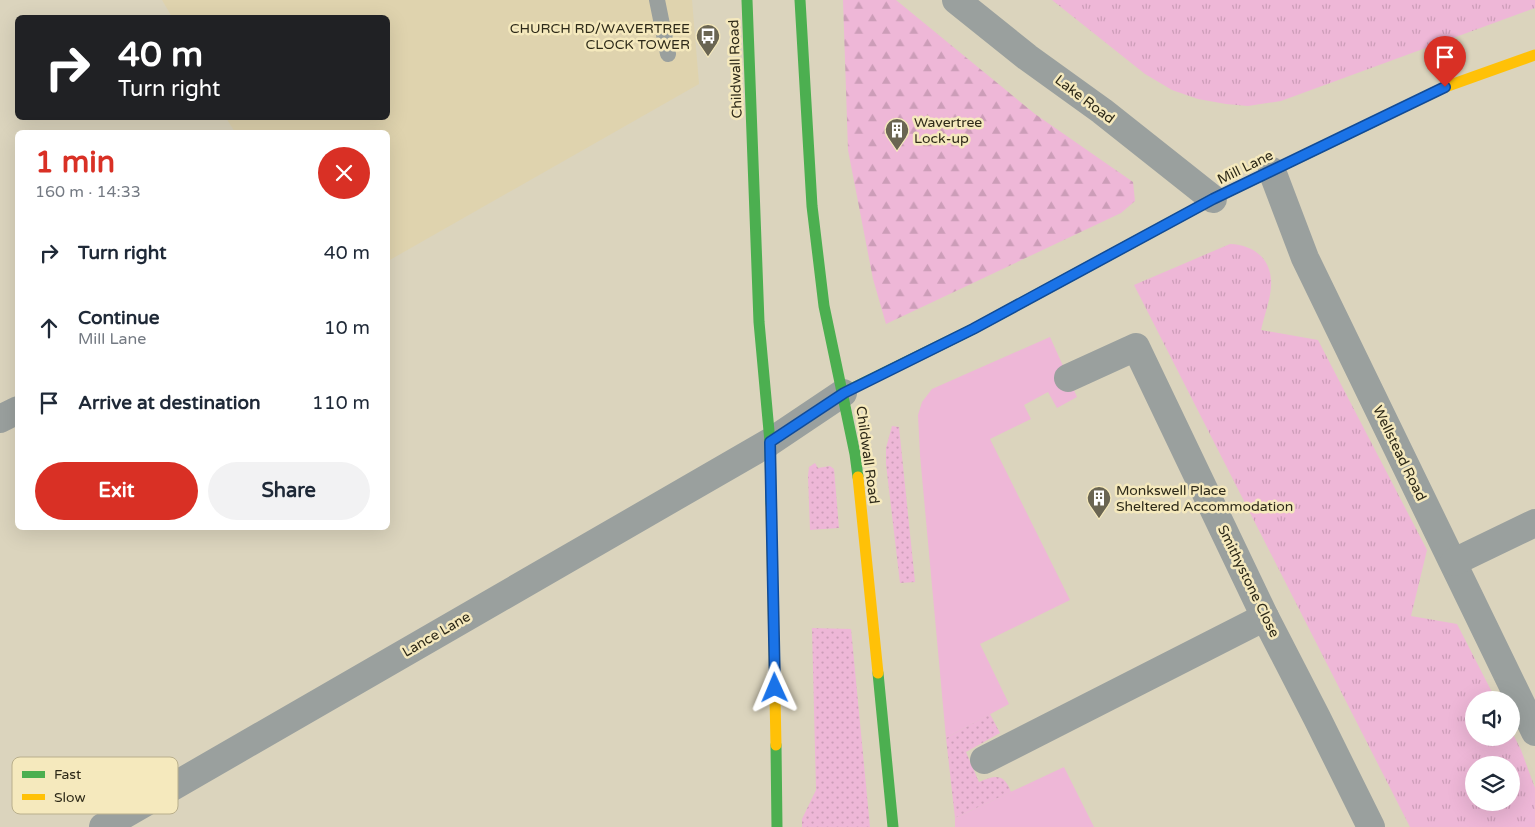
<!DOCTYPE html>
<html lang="en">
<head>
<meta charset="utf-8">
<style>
	:root { --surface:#fff; --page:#f2f2f3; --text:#1f2937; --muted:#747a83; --accent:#d93025 }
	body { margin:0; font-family:"Varela Round",sans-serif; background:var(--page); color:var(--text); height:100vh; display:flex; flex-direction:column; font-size:19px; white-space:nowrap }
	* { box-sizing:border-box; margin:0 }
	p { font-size:16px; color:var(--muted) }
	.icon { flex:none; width:28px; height:28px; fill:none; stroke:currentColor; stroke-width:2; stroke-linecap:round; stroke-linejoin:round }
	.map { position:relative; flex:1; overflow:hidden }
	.side { position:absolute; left:15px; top:130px; width:375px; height:400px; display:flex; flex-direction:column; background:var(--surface); border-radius:8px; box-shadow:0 5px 20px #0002 }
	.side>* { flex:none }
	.guide { position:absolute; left:15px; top:15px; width:375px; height:105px; border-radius:8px; box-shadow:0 5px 20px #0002; background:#202124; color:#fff; overflow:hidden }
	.fabs { position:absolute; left:1465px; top:691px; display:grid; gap:10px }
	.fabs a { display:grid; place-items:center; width:55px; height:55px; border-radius:50%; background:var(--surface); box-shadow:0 5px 20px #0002; font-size:25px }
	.pin { position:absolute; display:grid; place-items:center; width:42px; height:42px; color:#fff; margin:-51px -21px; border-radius:50% 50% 50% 0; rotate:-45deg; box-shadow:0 0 5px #0007 }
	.pin .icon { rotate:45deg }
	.me { position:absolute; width:55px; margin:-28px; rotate:359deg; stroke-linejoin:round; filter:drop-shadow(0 0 4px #0008) }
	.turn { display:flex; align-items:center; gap:18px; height:105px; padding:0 20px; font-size:22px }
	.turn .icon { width:65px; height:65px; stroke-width:2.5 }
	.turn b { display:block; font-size:35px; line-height:42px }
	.round { display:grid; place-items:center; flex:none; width:52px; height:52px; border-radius:26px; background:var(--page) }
	.overview { display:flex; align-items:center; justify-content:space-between; height:85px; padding:0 20px }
	h1 { font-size:30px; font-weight:800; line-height:38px; color:var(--accent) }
	.action { display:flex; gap:10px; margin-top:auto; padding:10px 20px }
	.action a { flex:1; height:58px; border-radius:30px; background:var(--accent); color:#fff; font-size:20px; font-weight:800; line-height:58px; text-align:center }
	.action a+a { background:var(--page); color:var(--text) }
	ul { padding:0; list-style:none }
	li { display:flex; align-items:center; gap:15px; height:75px; padding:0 20px }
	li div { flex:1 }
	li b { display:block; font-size:19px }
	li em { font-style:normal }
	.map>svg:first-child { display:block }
	.built { fill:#dfd3ae }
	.grass { fill:url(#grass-dots) }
	.forest { fill:url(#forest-firs) }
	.park { fill:url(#park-tufts); fill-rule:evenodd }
	.garden { fill:#eeb7d7 }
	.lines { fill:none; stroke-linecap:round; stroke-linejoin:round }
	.lane { stroke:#9aa09e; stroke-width:16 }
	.street { stroke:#9aa09e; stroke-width:28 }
	.fast { stroke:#4caf50; stroke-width:11 }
	.slow { stroke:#ffc107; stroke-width:11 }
	.route-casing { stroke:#114b97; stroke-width:12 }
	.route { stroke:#1a73e8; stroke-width:9 }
	.labels { text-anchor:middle; stroke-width:5; stroke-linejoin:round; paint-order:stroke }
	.poi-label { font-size:14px; fill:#2d2918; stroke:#f5e9bd; text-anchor:start }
	.street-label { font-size:14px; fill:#2d2918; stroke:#f5e9bd }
	.key { fill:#f5e9bd; stroke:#b9af8c; stroke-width:1 }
	.key-label { font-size:14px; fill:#2d2918 }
</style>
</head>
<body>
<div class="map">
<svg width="1535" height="827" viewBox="0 0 1535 827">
	<defs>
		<pattern id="grass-dots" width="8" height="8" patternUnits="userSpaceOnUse" patternTransform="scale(1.25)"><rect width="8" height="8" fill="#eeb7d7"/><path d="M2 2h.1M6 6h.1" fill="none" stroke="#cc9db8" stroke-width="1.8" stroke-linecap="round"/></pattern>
		<pattern id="forest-firs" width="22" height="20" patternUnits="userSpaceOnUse" patternTransform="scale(1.25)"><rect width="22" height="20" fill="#eeb7d7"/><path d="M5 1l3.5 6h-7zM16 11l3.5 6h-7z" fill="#cc9db8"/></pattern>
		<pattern id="park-tufts" width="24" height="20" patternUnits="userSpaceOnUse" patternTransform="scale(1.25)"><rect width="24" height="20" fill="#eeb7d7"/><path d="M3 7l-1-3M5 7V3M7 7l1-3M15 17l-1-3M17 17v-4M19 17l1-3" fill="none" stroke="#cc9db8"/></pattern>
	</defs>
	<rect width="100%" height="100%" fill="#dbd4bd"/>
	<path class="built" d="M162,0H692L699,84L388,261V132H235L226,118H388V18L172,17Z"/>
	<g class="grass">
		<path d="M892,426L899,427L915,582L900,583L886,464V448Z"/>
		<path d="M815,463L818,468L830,466L834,469L839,528L810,530L808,476L809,467Z"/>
		<path d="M812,628L851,629L870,827H802V819L816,790Z"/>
		<path d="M990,714L1000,733L966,752L979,782C995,775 1004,773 1011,792L955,818L946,738Z"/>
	</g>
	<path class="forest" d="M843,0H896L1035,114L1133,182L1135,201L1121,213L886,324L873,279L848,150Z"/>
	<g class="park">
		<path d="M1052,0H1535V8L1281,101L1248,106L1226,104L1198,99L1172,90L1145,74Z"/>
		<path d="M1230,244C1255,245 1273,260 1271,287C1270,301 1264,316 1261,330L1318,340L1427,550L1411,616L1457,624L1496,700H1474V738H1511V730L1521,750L1535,788V827H1410L1134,285ZM1474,765H1511V802H1474Z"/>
	</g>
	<g class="garden">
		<path d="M1050,337L1077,397L1057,408L1048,392L1024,405L1031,419L990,439L1070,600L980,644L1009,704L946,738L920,455L918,415L922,402L932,389Z"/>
		<path d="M1064,767L1094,827H955V818Z"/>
	</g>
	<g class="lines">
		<path class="lane" d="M657,0L668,54"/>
		<g class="street">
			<path d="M956,0L1027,57L1102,111L1213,199"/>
			<path d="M1272,171L1305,258L1535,732"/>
			<path d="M1068,378L1136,347L1265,617L1317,718L1371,827"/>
			<path d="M0,419L18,410"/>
			<path d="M1454,562L1535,523"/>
			<path d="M984,760L1265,617"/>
			<path d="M103,827L770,442L843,393"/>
		</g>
		<g class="fast">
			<path d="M747,0L759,322L770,442L771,504"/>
			<path d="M800,0L812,206L824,306L855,454L858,477"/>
			<path d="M843,393L973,329L1213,199L1379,119"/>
			<path d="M878,673L893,827"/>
			<path d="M776,745L777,827"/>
		</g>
		<g class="slow">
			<path d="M1379,119L1445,87L1535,55"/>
			<path d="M858,477L878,673"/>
			<path d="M771,504L776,745"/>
		</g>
	</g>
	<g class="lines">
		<g class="route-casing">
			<path id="route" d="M775,688L770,442L844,393L973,329L1213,199L1445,87"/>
		</g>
		<use href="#route" class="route"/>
	</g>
	<defs>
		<g id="bus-pin" transform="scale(1.25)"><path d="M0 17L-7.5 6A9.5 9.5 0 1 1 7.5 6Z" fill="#6a6552" stroke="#f5e9bd"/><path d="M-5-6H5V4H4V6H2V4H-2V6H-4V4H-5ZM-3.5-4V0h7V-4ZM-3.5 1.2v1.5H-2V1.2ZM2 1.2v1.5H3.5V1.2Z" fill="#fff"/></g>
		<g id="building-pin" transform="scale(1.25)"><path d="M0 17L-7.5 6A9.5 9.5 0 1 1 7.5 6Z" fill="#6a6552" stroke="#f5e9bd"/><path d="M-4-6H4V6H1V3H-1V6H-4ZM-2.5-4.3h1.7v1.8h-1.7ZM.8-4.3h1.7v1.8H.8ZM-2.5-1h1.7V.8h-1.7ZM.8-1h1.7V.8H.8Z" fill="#fff"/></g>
	</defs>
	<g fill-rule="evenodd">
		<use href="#bus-pin" x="708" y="36"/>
		<use href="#building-pin" x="897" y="130"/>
		<use href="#building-pin" x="1099" y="498"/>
	</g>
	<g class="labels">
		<g class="poi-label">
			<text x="690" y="33" text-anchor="end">CHURCH RD/WAVERTREE<tspan x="690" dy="16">CLOCK TOWER</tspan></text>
			<text x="914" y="127">Wavertree<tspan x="914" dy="16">Lock-up</tspan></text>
			<text x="1116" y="495">Monkswell Place<tspan x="1116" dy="16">Sheltered Accommodation</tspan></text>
		</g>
		<g class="street-label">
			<text transform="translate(735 69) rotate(-92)" y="5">Childwall Road</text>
			<text transform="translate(1085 99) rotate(37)" y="5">Lake Road</text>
			<text transform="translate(1245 167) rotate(-26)" y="5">Mill Lane</text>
			<text transform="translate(1400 453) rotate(64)" y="5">Wellstead Road</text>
			<text transform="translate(868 455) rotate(82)" y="5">Childwall Road</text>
			<text transform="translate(1249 581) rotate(64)" y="5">Smithystone Close</text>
			<text transform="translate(436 634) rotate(-30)" y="5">Lance Lane</text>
		</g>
	</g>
	<rect x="12" y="757" width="166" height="57" rx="8" class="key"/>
	<rect x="22" y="771" width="23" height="7" fill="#4caf50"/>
	<rect x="22" y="794" width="23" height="6" fill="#ffc107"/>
	<g class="key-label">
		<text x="54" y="779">Fast</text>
		<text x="54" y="802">Slow</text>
	</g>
</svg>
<div class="fabs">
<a><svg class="icon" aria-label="sound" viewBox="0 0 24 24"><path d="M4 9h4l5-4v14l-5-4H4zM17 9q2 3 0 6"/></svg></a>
<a><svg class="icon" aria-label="layers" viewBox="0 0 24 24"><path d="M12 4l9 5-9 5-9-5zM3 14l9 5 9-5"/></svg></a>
</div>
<div class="pin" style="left:1445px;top:87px;background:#d93025"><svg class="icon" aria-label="arrive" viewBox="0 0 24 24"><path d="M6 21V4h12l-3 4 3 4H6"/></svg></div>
<svg class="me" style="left:775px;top:688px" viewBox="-20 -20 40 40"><path d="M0-17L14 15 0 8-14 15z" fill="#1a73e8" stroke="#fff" stroke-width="4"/></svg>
<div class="guide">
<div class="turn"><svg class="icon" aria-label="right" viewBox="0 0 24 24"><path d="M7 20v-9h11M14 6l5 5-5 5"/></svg><div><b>40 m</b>Turn right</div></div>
</div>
<section class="side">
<div class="overview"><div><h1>1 min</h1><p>160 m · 14:33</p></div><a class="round" style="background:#d93025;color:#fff"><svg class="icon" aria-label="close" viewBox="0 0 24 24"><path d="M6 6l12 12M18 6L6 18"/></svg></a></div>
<ul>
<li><svg class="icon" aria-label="right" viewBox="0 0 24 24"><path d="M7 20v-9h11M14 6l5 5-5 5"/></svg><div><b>Turn right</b></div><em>40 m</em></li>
<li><svg class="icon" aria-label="ahead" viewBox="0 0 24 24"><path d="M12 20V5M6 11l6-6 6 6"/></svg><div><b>Continue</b><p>Mill Lane</p></div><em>10 m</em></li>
<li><svg class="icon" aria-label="arrive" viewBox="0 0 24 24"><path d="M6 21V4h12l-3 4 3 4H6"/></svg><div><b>Arrive at destination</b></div><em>110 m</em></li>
</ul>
<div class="action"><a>Exit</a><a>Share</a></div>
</section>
</div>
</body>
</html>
